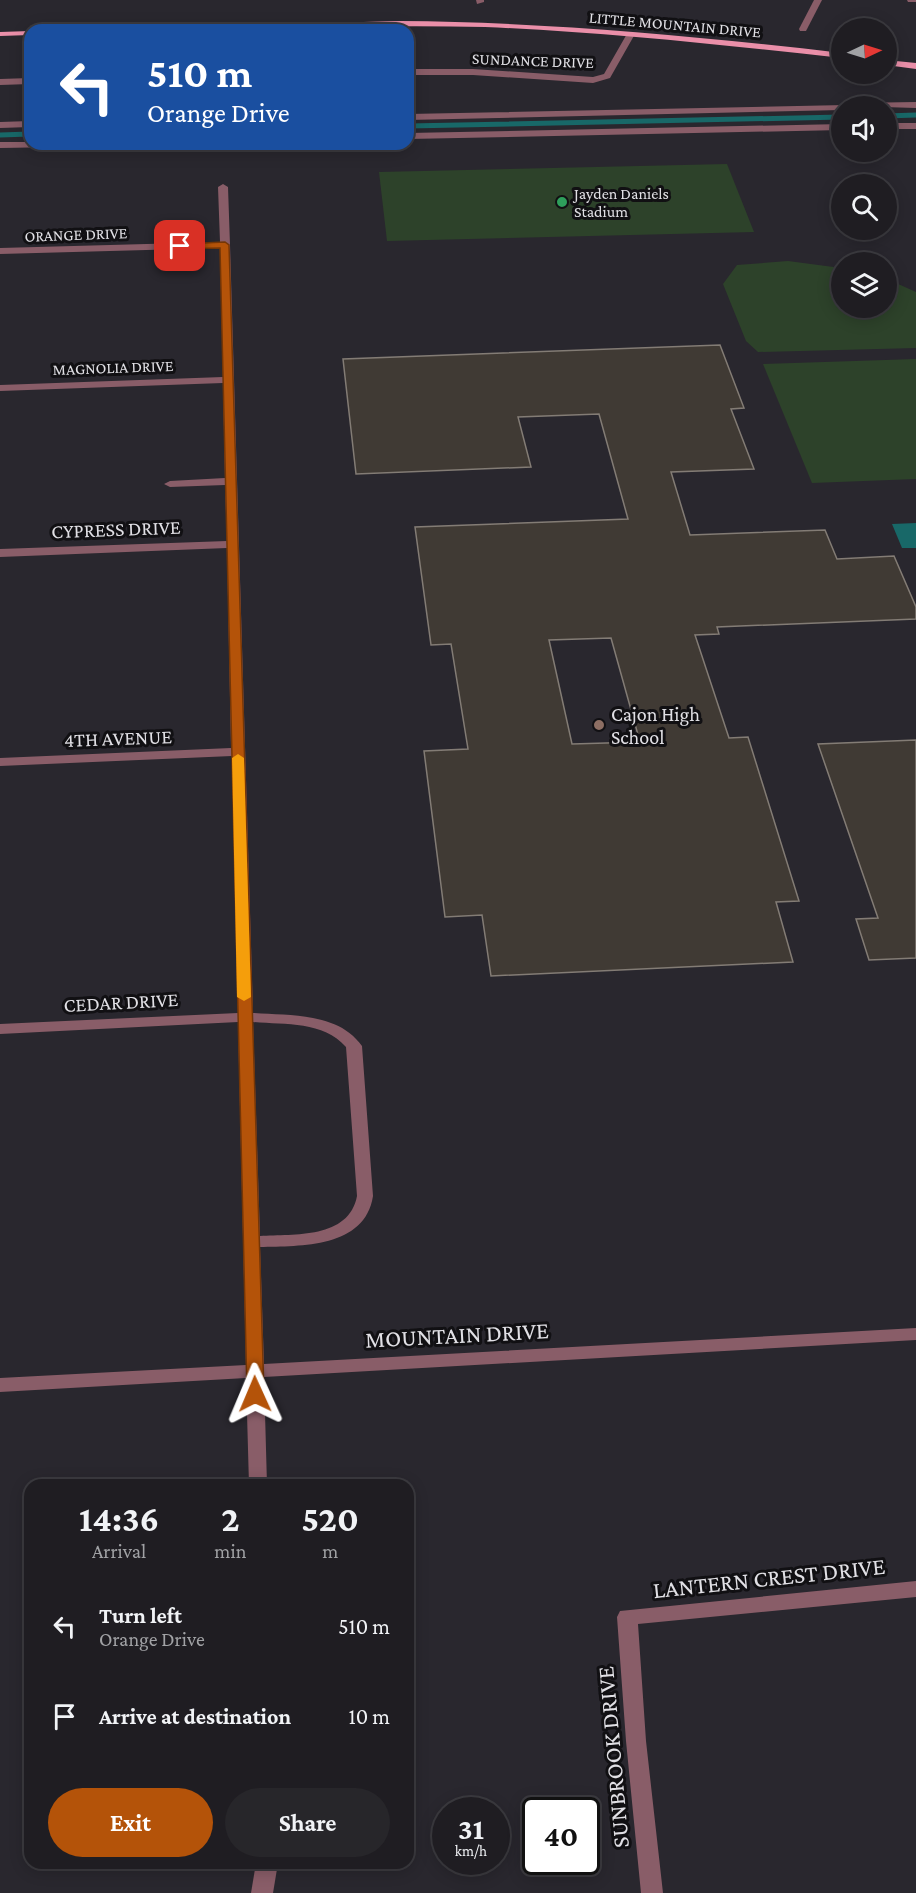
<!DOCTYPE html>
<html lang="en">
<head>
<meta charset="utf-8">
<style>
	:root { --surface:#1f1d22; --page:#27262a; --text:#f1f3f6; --muted:#a1a2a5; --line:#3c3b40; --accent:#b45309 }
	body { margin:0; font-family:"Crimson Pro",serif; background:var(--page); color:var(--text); height:100vh; display:flex; flex-direction:column; font-size:22px; white-space:nowrap }
	* { box-sizing:border-box; margin:0 }
	p { font-size:20px; color:var(--muted) }
	.icon { flex:none; width:33px; height:33px; fill:none; stroke:currentColor; stroke-width:2; stroke-linecap:round; stroke-linejoin:round }
	.map { position:relative; flex:1; overflow:hidden }
	.side { position:absolute; left:24px; top:1479px; width:390px; height:390px; display:flex; flex-direction:column; background:var(--surface); border-radius:18px; box-shadow:0 3px 15px #0003,0 0 0 2px var(--line) }
	.side>* { flex:none }
	.hud { position:absolute; left:24px; top:24px; width:390px; height:126px; border-radius:18px; box-shadow:0 3px 15px #0003,0 0 0 2px var(--line); background:#1a4fa0; color:#fff; overflow:hidden }
	.needle { width:39px; rotate:86deg }
	.tools { position:absolute; left:831px; top:18px; display:grid; gap:12px }
	.tools a { display:grid; place-items:center; width:66px; height:66px; border-radius:50%; background:var(--surface); box-shadow:0 3px 15px #0003,0 0 0 2px var(--line); font-size:30px }
	.speed { position:absolute; left:432px; top:1797px; display:flex; gap:12px; font-size:30px; font-weight:700; text-align:center }
	.speed>* { display:grid; place-content:center; width:78px; height:78px; border-radius:50%; background:var(--surface); box-shadow:0 3px 15px #0003,0 0 0 2px var(--line); line-height:1 }
	.speed small { font-size:15px; font-weight:400 }
	.speed .limit { border:3px solid #111; border-radius:9px; background:#fff; color:#111 }
	.pin { position:absolute; display:grid; place-items:center; width:51px; height:51px; color:#fff; margin:-26px; border-radius:12px; box-shadow:0 3px 9px #0006 }
	.me { position:absolute; width:66px; margin:-33px; rotate:359deg; stroke-linejoin:round; filter:drop-shadow(0 0 4px #0008) }
	.turn { display:flex; align-items:center; gap:21px; height:126px; padding:0 24px; font-size:27px }
	.turn .icon { width:78px; height:78px; stroke-width:2.5 }
	.turn b { display:block; font-size:42px; line-height:51px }
	.eta { display:flex; justify-content:space-evenly; align-items:center; height:102px; text-align:center }
	.eta b { font-size:36px; font-weight:700; line-height:42px }
	.primary-button { display:flex; gap:12px; margin-top:auto; padding:12px 24px }
	.primary-button a { flex:1; height:69px; border-radius:36px; background:var(--accent); color:#fff; font-size:24px; font-weight:700; line-height:69px; text-align:center }
	.primary-button a+a { background:var(--page); color:var(--text) }
	ul { padding:0; list-style:none }
	li { display:flex; align-items:center; gap:18px; height:90px; padding:0 24px }
	li div { flex:1 }
	li b { display:block; font-size:22px }
	li em { font-style:normal }
	.map>svg:first-child { display:block }
	.green { fill:#2d422a }
	.water { fill:#186868 }
	.lines { fill:none; stroke-linecap:round; stroke-linejoin:round }
	.stream { stroke:#186868; stroke-width:5 }
	.building { fill:#403a34; stroke:#837c75; stroke-width:1.5; fill-rule:evenodd }
	.minor { fill:#895d68; fill-rule:evenodd }
	.major { fill:#ea8fa9; fill-rule:evenodd }
	.route { fill:#b45309; stroke:#753606; stroke-width:1.5 }
	.slow { fill:#f59e0b }
	.leisure-dot { fill:#2e9e5b; stroke:#111013; stroke-width:2 }
	.education-dot { fill:#8d6e63; stroke:#111013; stroke-width:2 }
	.labels { text-anchor:middle; stroke-width:6; stroke-linejoin:round; paint-order:stroke }
	.far-street-label { font-size:16px; fill:#e1e0e5; stroke:#111013 }
	.far-poi-label { font-size:16px; fill:#e1e0e5; stroke:#111013; text-anchor:start }
	.street-label { font-size:20px; fill:#e1e0e5; stroke:#111013 }
	.poi-label { font-size:20px; fill:#e1e0e5; stroke:#111013; text-anchor:start }
	.near-street-label { font-size:24px; fill:#e1e0e5; stroke:#111013 }
</style>
</head>
<body>
<div class="map">
<svg width="916" height="1893" viewBox="0 0 916 1893">
	<rect width="100%" height="100%" fill="#29272e"/>
	<g class="green">
		<path d="M727,164L754,232L387,241L379,172Z"/>
		<path d="M788,261L841,268L842,308H886L887,279L916,292V348L758,352L746,341L723,284L737,265Z"/>
		<path d="M916,359V479L812,483L763,364Z"/>
	</g>
	<path class="water" d="M916,523V548H902L892,524Z"/>
	<g class="lines">
		<g class="stream">
			<path d="M886,116L916,115"/>
			<path d="M408,126L842,117"/>
			<path d="M0,135L30,134"/>
		</g>
	</g>
	<g class="building">
		<path d="M720,345L744,408L731,409L754,469L671,472L690,535L825,530L837,559L894,556L916,607V619L717,627L719,634L695,635L729,738L748,737L799,901L776,902L793,962L491,976L482,915L445,917L424,751L468,749L451,644L431,645L415,527L628,519L599,414L518,417L531,467L356,474L343,359ZM611,638L640,742L572,744L549,640Z"/>
		<path d="M916,740V958L869,960L856,919L878,918L818,744Z"/>
	</g>
	<g class="lines">
		<g class="minor">
			<path d="M476,0H484V2L477,4Z"/>
			<path d="M814,0H822L806,31H800L799,29Z"/>
			<path d="M907,0H916V2H908Z"/>
			<path d="M628,32L635,34L610,78L593,83L473,75H408V69H473L593,77L604,74Z"/>
			<path d="M30,78V84L0,85V79Z"/>
			<path d="M916,102V108L850,106L854,103Z"/>
			<path d="M845,105L842,106V110L408,120V114Z"/>
			<path d="M30,121V127L0,128V122Z"/>
			<rect x="886" y="123" width="30" height="6"/>
			<path d="M842,124V130L408,139V133Z"/>
			<path d="M0,142H30V144H65L60,147L0,148Z"/>
			<path d="M223,184L228,187L230,245L253,1013C290,1016 338,1012 362,1046L373,1196C365,1248 301,1246 260,1247L264,1364L916,1328V1340L264,1377L267,1485H249L246,1378L0,1392V1378L246,1365L238,1022L0,1034V1024L238,1013L232,756L0,766V758L231,748L227,548L0,557V549L227,541L225,485L170,487L164,484L170,481L225,478L223,383L0,391V385L223,377L220,248L0,254V248L220,242L218,187ZM253,1022C285,1025 323,1021 346,1047L357,1196C349,1239 294,1234 260,1236Z"/>
			<path d="M916,1581V1597L638,1624L646,1741L663,1893H641L626,1741L617,1617L620,1611Z"/>
			<path d="M256,1863H278L273,1893H251Z"/>
		</g>
		<g class="major">
			<path d="M400,21C548,22 695,36 842,53V58C723,45 604,32 485,27C370,24 256,30 141,30L145,28Z"/>
			<path d="M30,31V35L0,36V32Z"/>
			<path d="M886,60L916,63V69L886,65Z"/>
		</g>
	</g>
	<path class="route" d="M225,242L229,245L264,1394L261,1398H250L247,1394L220,248L180,249L175,246L180,244Z"/>
	<path class="slow" d="M238,754L244,758L251,997L244,1001L237,997L232,758Z"/>
	<circle class="leisure-dot" cx="562" cy="202" r="6"/>
	<circle class="education-dot" cx="599" cy="725" r="6"/>
	<g class="labels">
		<g class="far-street-label">
			<text transform="translate(675 24) rotate(5)" y="6">LITTLE MOUNTAIN DRIVE</text>
			<text transform="translate(533 60) rotate(2)" y="6">SUNDANCE DRIVE</text>
			<text transform="translate(76 234) rotate(-2)" y="6">ORANGE DRIVE</text>
			<text transform="translate(113 367) rotate(-2)" y="6">MAGNOLIA DRIVE</text>
		</g>
		<g class="far-poi-label">
			<text x="574" y="199">Jayden Daniels<tspan x="574" dy="18">Stadium</tspan></text>
		</g>
		<g class="street-label">
			<text transform="translate(116 529) rotate(-2)" y="7">CYPRESS DRIVE</text>
			<text transform="translate(118 738) rotate(-2)" y="7">4TH AVENUE</text>
			<text transform="translate(121 1002) rotate(-3)" y="7">CEDAR DRIVE</text>
		</g>
		<g class="poi-label">
			<text x="611" y="721">Cajon High<tspan x="611" dy="23">School</tspan></text>
		</g>
		<g class="near-street-label">
			<text transform="translate(457 1335) rotate(-3)" y="8">MOUNTAIN DRIVE</text>
			<text transform="translate(769 1578) rotate(-6)" y="8">LANTERN CREST DRIVE</text>
			<text transform="translate(613 1757) rotate(-95)" y="8">SUNBROOK DRIVE</text>
		</g>
	</g>
</svg>
<div class="tools">
<a><svg class="needle" viewBox="-14 -14 28 28"><path d="M0-13l5 13h-10z" fill="#e53935"/><path d="M0 13l5-13h-10z" fill="#a1a2a5"/></svg></a>
<a><svg class="icon" aria-label="sound" viewBox="0 0 24 24"><path d="M4 9h4l5-4v14l-5-4H4zM17 9q2 3 0 6"/></svg></a>
<a><svg class="icon" aria-label="search" viewBox="0 0 24 24"><circle cx="10" cy="10" r="6"/><path d="M15 15l6 6"/></svg></a>
<a><svg class="icon" aria-label="layers" viewBox="0 0 24 24"><path d="M12 4l9 5-9 5-9-5zM3 14l9 5 9-5"/></svg></a>
</div>
<div class="speed"><div>31<small>km/h</small></div><div class="limit">40</div></div>
<div class="pin" style="left:180px;top:246px;background:#d93025"><svg class="icon" aria-label="arrive" viewBox="0 0 24 24"><path d="M6 21V4h12l-3 4 3 4H6"/></svg></div>
<svg class="me" style="left:255px;top:1394px" viewBox="-20 -20 40 40"><path d="M0-17L14 15 0 8-14 15z" fill="#b45309" stroke="#fff" stroke-width="4"/></svg>
<div class="hud">
<div class="turn"><svg class="icon" aria-label="left" viewBox="0 0 24 24"><path d="M17 20v-9H6M10 6l-5 5 5 5"/></svg><div><b>510 m</b>Orange Drive</div></div>
</div>
<section class="side">
<div class="eta">
<div><b>14:36</b><p>Arrival</p></div>
<div><b>2</b><p>min</p></div>
<div><b>520</b><p>m</p></div>
</div>
<ul>
<li><svg class="icon" aria-label="left" viewBox="0 0 24 24"><path d="M17 20v-9H6M10 6l-5 5 5 5"/></svg><div><b>Turn left</b><p>Orange Drive</p></div><em>510 m</em></li>
<li><svg class="icon" aria-label="arrive" viewBox="0 0 24 24"><path d="M6 21V4h12l-3 4 3 4H6"/></svg><div><b>Arrive at destination</b></div><em>10 m</em></li>
</ul>
<div class="primary-button"><a>Exit</a><a>Share</a></div>
</section>
</div>
</body>
</html>
